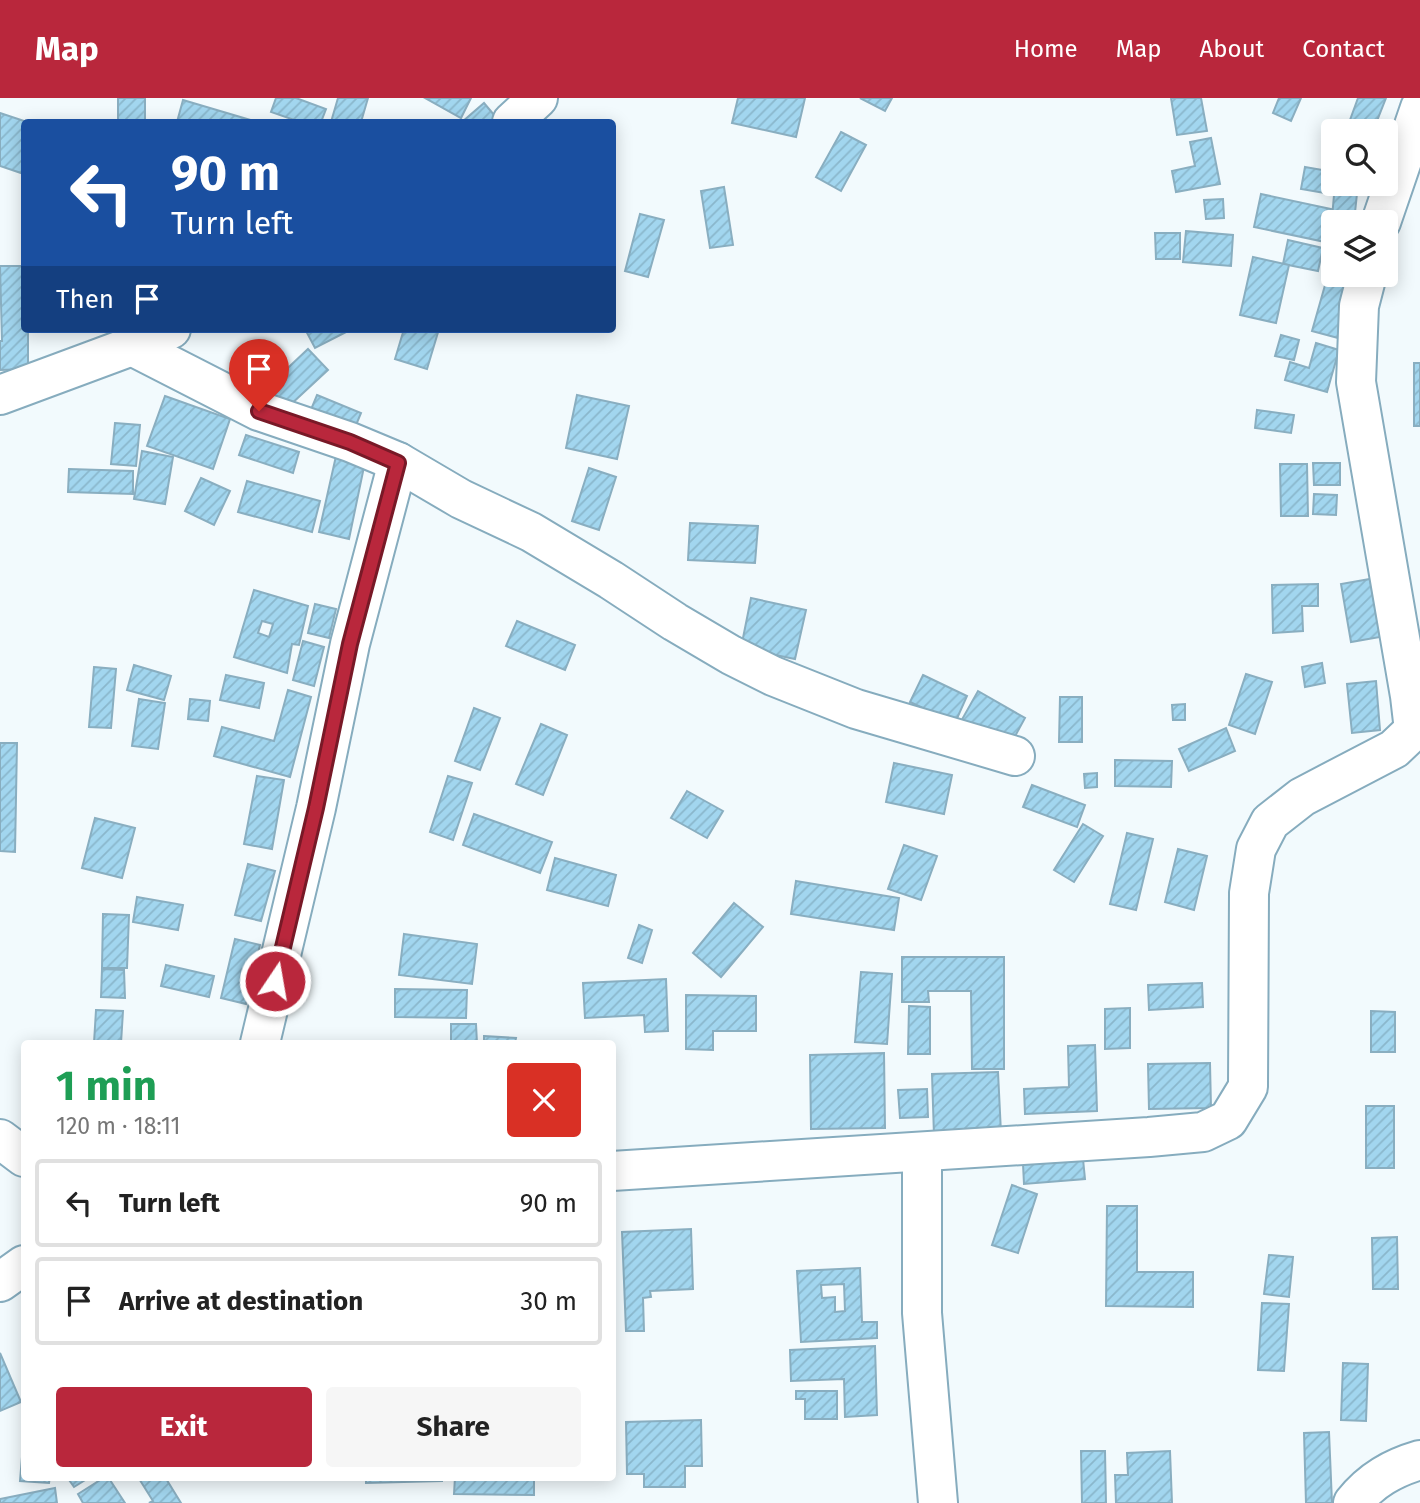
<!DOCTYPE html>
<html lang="en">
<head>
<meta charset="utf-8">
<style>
	:root { --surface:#fff; --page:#f6f6f6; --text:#222; --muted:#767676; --line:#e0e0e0; --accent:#b9273c }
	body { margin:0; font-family:"Fira Sans",sans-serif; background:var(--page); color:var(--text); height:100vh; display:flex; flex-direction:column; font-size:26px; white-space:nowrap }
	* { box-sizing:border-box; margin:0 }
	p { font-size:23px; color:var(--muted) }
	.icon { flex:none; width:38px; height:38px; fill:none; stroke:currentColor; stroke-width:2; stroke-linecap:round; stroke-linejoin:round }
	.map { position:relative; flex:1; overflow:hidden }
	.side { position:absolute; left:21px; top:942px; width:595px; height:441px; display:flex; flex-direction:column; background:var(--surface); border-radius:7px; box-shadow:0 4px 18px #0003 }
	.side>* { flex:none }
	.top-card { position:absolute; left:21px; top:21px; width:595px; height:214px; border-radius:7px; box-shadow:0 4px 18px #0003; background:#1a4fa0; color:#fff; overflow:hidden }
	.tools { position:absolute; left:1321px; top:21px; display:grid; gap:14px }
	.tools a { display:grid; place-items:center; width:77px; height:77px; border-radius:7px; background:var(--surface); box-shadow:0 4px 18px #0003; font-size:35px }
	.pin { position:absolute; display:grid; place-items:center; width:60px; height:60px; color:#fff; margin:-72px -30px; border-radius:50% 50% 50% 0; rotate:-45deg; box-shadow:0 0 7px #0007 }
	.pin .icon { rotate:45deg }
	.me { position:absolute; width:77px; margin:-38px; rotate:12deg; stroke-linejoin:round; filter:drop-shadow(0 0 5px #0008) }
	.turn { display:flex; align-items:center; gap:24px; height:147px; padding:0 35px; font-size:32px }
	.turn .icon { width:91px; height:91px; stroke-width:2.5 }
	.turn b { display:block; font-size:49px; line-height:60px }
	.then { display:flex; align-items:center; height:66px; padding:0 35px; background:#0003; gap:14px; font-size:26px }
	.round { display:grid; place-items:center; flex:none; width:74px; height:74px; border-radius:7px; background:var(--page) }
	.headline { display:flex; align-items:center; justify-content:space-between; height:119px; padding:0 35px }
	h1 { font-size:42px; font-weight:700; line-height:52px; color:#1e9e55 }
	.cta { display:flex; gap:14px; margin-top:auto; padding:14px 35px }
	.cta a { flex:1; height:80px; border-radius:7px; background:var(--accent); color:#fff; font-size:28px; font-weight:700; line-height:80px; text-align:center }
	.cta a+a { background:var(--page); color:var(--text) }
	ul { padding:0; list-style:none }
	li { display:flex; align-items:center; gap:21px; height:88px; margin:0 14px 10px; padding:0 21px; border:4px solid var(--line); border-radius:7px }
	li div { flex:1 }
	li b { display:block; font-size:26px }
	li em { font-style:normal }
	header { display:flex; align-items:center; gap:42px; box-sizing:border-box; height:98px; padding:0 35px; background:var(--accent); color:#fff }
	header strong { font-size:33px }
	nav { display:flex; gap:38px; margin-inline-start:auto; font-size:24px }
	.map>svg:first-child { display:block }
	.building { fill:url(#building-hatch); stroke:#89aec0; stroke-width:2; fill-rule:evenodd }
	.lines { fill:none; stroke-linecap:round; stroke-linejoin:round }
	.street-casing { stroke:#86acbe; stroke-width:42 }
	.street { stroke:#fff; stroke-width:38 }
	.route-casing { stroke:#781927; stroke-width:18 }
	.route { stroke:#b9273c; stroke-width:12 }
</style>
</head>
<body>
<header>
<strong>Map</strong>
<nav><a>Home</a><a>Map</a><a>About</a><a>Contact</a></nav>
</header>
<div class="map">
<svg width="1420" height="1405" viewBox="0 0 1420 1405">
	<defs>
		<pattern id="building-hatch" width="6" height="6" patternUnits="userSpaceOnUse" patternTransform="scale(1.75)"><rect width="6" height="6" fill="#a2d6ef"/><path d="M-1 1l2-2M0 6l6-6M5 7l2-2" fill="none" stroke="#8ab7cc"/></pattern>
	</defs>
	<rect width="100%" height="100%" fill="#f2fafd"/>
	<g class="building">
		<rect x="118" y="0" width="27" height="24"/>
		<path d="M276,0H296L326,11L321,24H300L271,14Z"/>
		<path d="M338,0H368L361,24H331Z"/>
		<path d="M425,0H471L461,20Z"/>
		<path d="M738,0H805L796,39L732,25Z"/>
		<path d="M860,0H892L885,13Z"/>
		<path d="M1171,0H1201L1207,33L1177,37Z"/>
		<path d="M1279,0H1301L1291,23L1273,15Z"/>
		<path d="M1358,0H1386L1373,33H1346Z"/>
		<path d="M183,2L254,23V24H177Z"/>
		<path d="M484,5L500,24H462Z"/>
		<path d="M0,15L27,24H24V76L0,68Z"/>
		<path d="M841,34L866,47L841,93L816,79Z"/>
		<path d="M1211,40L1220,86L1176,94L1172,73L1195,68L1190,44Z"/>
		<path d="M1305,69L1334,74L1331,96L1301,91Z"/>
		<path d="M1335,86H1358L1354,124H1334V143L1330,142Z"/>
		<path d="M724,89L733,147L710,150L701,93Z"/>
		<path d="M1261,96L1331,111L1325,144L1254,129Z"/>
		<path d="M1223,101L1224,120L1206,121L1204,102Z"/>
		<path d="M640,116L664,122L648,179L625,173Z"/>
		<path d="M1186,133L1233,137L1231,168L1183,164Z"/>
		<path d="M1155,135H1180V161H1156Z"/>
		<path d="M1288,142L1323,150L1318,173L1283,166Z"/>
		<path d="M1253,159L1289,167L1276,225L1240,217Z"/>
		<path d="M1331,166L1334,167V177H1355L1338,240L1312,233Z"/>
		<path d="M0,168H24V231H28V271L0,272V243H2Z"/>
		<path d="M305,231H344L346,234L315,250Z"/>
		<path d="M404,231H439L427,271L395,261Z"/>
		<path d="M1281,237L1299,242L1294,262L1275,258Z"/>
		<path d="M1316,245L1339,252L1327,294L1285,282L1290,264L1309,270Z"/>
		<path d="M308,251L328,272L275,321L256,300Z"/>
		<rect x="1414" y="265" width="6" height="63"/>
		<path d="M317,297L361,315L349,344L305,326Z"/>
		<path d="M577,297L629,308L617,361L566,350Z"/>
		<path d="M165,298L230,321L213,371L147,348Z"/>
		<path d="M1257,312L1294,317L1291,335L1255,330Z"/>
		<path d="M115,325L140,327L136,368L111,366Z"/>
		<path d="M246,337L299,354L293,375L239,357Z"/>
		<path d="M142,353L173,359L165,406L134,401Z"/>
		<path d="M336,358L365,364L349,441L319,434Z"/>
		<path d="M1313,365H1340V387H1314Z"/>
		<path d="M1280,366H1307L1308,418H1281Z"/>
		<path d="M589,370L616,379L599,432L572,423Z"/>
		<path d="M69,371L133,373V396L68,394Z"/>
		<path d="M201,380L230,393L214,427L185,413Z"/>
		<path d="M247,383L320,403L312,434L238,414Z"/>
		<path d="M1314,396L1337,397L1336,417L1313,416Z"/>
		<path d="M690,425L758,428L755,465L688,462Z"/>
		<path d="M1370,481L1380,539L1351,544L1341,486Z"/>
		<path d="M1318,486V508H1302L1303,533L1273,535L1272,487Z"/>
		<path d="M254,492L308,508L299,547L292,546L287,575L234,559ZM262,523L273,526L269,539L258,535Z"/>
		<path d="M751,500L806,512L795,561L741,550Z"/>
		<path d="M315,506L336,511L329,540L308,535Z"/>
		<path d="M517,523L575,547L565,572L506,548Z"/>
		<path d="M303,543L324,549L314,588L293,582Z"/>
		<path d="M1322,565L1325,585L1305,589L1302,569Z"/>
		<path d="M134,567L171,578L164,602L127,592Z"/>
		<path d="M94,569L116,571L111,630L89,629Z"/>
		<path d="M1246,576L1272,584L1255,636L1229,627Z"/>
		<path d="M226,577L264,585L259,610L220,602Z"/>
		<path d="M923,577L967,598L955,625L910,604Z"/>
		<path d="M1376,583L1380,632L1352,635L1347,586Z"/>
		<path d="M288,592L311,599L290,679L214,658L222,629L274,643Z"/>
		<path d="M978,593L1025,620L1008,651L960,625Z"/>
		<path d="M1060,599H1082V644H1059Z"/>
		<path d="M139,601L165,605L158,651L132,648Z"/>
		<path d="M190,601L210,603L208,623L188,621Z"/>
		<path d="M1185,606V622H1173L1172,607Z"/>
		<path d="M474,610L500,620L480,672L455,663Z"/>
		<path d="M541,626L567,637L543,697L516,686Z"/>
		<path d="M1226,630L1235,653L1189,673L1179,651Z"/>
		<path d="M0,645H17L15,754L0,753Z"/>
		<path d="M1115,662L1172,663L1171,689L1115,688Z"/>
		<path d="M894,665L952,677L944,716L886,704Z"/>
		<path d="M1097,675V689L1085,690L1084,676Z"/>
		<path d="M257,678L284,682L272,751L244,746Z"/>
		<path d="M448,678L472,685L453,742L430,734Z"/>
		<path d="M1032,687L1085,707L1077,729L1023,709Z"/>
		<path d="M687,693L723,713L707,740L671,720Z"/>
		<path d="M474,716L552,744L540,775L463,747Z"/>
		<path d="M95,720L135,730L122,780L82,770Z"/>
		<path d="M1083,726L1103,738L1074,784L1054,772Z"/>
		<path d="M1127,735L1153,741L1136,812L1110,806Z"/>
		<path d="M904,747L937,758L921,802L888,791Z"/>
		<path d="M1178,751L1207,758L1194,812L1165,804Z"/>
		<path d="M555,760L616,777L608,808L547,792Z"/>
		<path d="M248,766L275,773L261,823L235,817Z"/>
		<path d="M796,783L899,800L894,832L791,816Z"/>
		<path d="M137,799L183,807L178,832L133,824Z"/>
		<path d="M734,805L763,829L721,879L693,855Z"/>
		<path d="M103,816L129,817L127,870H102Z"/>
		<path d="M639,827L652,832L642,865L628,860Z"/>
		<path d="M404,836L477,846L472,886L399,877Z"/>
		<path d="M235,841L260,847L246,906L221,900Z"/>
		<path d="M902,859H1004V971H972L971,893H928L929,904H902Z"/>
		<path d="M166,867L214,878L209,899L161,888Z"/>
		<path d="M102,871L124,872L125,900L101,899Z"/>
		<path d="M861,874L892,876L887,946L855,944Z"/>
		<path d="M666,881L668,933L645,934L644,917L585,920L583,885Z"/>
		<path d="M1202,885L1203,909L1149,912L1148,887Z"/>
		<path d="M395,891L467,892L466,920L395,919Z"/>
		<path d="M686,897L756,898V933H713V952L686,951Z"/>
		<path d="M909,908L930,909V956H908Z"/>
		<path d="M1130,910V950L1105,951V911Z"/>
		<path d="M96,912L123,913L121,945H94Z"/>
		<path d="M1371,913L1395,914V954H1371Z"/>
		<path d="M451,926H476L477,945H451Z"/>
		<path d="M484,938L516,940L515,945H484Z"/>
		<path d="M1095,947L1097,1013L1025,1016L1024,991L1069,989L1068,948Z"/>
		<path d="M884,955L885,1030L811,1031L810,957Z"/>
		<path d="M1210,965L1211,1010L1149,1011L1148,966Z"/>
		<path d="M998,974L1001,1035L934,1038L932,976Z"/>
		<path d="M927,991L928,1019L900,1020L898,992Z"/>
		<rect x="1366" y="1008" width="28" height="62"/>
		<path d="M1083,1061L1085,1081L1024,1086L1023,1066Z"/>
		<path d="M1012,1087L1037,1096L1018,1155L992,1147Z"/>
		<path d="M1107,1108H1137V1174H1193V1209L1106,1208Z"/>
		<path d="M691,1131L693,1191L650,1193L651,1199L643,1200L644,1233H626L622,1134Z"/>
		<path d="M1397,1139L1398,1191H1373L1372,1140Z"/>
		<path d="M1269,1157L1293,1159L1289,1199L1264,1196Z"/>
		<path d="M860,1170L862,1224H877V1240L801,1244L797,1173ZM844,1186L845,1213L835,1214V1199L822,1200L821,1187Z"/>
		<path d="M1262,1205L1289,1206L1284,1273L1258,1272Z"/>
		<path d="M875,1248L877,1317L845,1319L844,1281L791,1283L790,1252Z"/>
		<path d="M0,1255L21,1304L0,1313Z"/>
		<path d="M1343,1265L1368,1266L1366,1323L1341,1322Z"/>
		<path d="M796,1293H837V1321H805V1301H796Z"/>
		<path d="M701,1322L702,1368H685V1389H644V1376H627L626,1324Z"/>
		<path d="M1329,1334L1332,1405H1306L1304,1335Z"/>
		<path d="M24,1335V1379H50L49,1385L20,1383Z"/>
		<path d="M1081,1353H1105L1106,1405H1082Z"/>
		<path d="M1170,1353L1172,1405H1116L1115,1377H1128L1127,1355Z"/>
		<path d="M67,1379H90L74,1389Z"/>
		<path d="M105,1379H108L125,1405H83L78,1396Z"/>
		<path d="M138,1379H165L181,1405H149L153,1403Z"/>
		<path d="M366,1379H442V1383L366,1385Z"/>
		<path d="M455,1379H534V1397L454,1396Z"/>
		<path d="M55,1390L57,1405H0V1401Z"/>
	</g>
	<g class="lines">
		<g class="street-casing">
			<g id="street">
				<path d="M512,24L538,0"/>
				<path d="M1381,124L1420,10"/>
				<path d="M132,248L259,313L350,344L398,364L461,401L531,434L611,482L675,524L731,557L773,578L856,611L1015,658"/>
				<path d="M0,297L132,248L171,231"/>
				<path d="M260,945L316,710L350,546L398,364"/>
				<path d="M0,1041L24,1059"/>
				<path d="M922,1055V1215L938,1405"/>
				<path d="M612,1073L1149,1039L1203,1034L1228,1022L1248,989L1249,795L1256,751L1270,724L1302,699L1394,651L1414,632L1410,598L1356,284L1359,208L1367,177"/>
				<path d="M0,1184L24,1167"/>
				<path d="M1353,1405C1371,1382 1393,1370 1420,1362"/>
			</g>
		</g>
		<use href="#street" class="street"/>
	</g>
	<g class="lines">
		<g class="route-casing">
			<path id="route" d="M259,313L350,344L398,365L350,546L316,710L275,883"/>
		</g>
		<use href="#route" class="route"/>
	</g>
</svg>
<div class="tools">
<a><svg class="icon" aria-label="search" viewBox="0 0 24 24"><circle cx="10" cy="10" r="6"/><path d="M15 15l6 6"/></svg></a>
<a><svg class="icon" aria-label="layers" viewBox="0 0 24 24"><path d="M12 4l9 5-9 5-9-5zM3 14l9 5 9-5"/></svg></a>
</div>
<div class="pin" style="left:259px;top:313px;background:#d93025"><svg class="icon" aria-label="arrive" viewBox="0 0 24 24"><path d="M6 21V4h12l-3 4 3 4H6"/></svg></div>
<svg class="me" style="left:275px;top:883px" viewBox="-20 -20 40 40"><circle r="17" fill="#b9273c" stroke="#fff" stroke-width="3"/><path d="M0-11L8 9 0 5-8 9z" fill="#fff"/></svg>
<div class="top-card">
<div class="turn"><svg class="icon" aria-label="left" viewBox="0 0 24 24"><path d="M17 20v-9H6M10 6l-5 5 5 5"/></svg><div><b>90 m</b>Turn left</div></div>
<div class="then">Then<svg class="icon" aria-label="arrive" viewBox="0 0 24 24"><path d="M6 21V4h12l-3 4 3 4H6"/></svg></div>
</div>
<section class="side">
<div class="headline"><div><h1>1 min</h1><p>120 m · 18:11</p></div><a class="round" style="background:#d93025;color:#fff"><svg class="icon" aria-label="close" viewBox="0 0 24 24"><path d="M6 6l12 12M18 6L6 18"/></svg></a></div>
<ul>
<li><svg class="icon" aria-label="left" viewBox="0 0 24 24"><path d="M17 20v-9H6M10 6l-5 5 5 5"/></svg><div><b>Turn left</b></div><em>90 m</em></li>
<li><svg class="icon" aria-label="arrive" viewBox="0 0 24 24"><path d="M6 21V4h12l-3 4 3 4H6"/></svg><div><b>Arrive at destination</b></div><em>30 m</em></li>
</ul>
<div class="cta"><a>Exit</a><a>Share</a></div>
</section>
</div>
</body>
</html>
